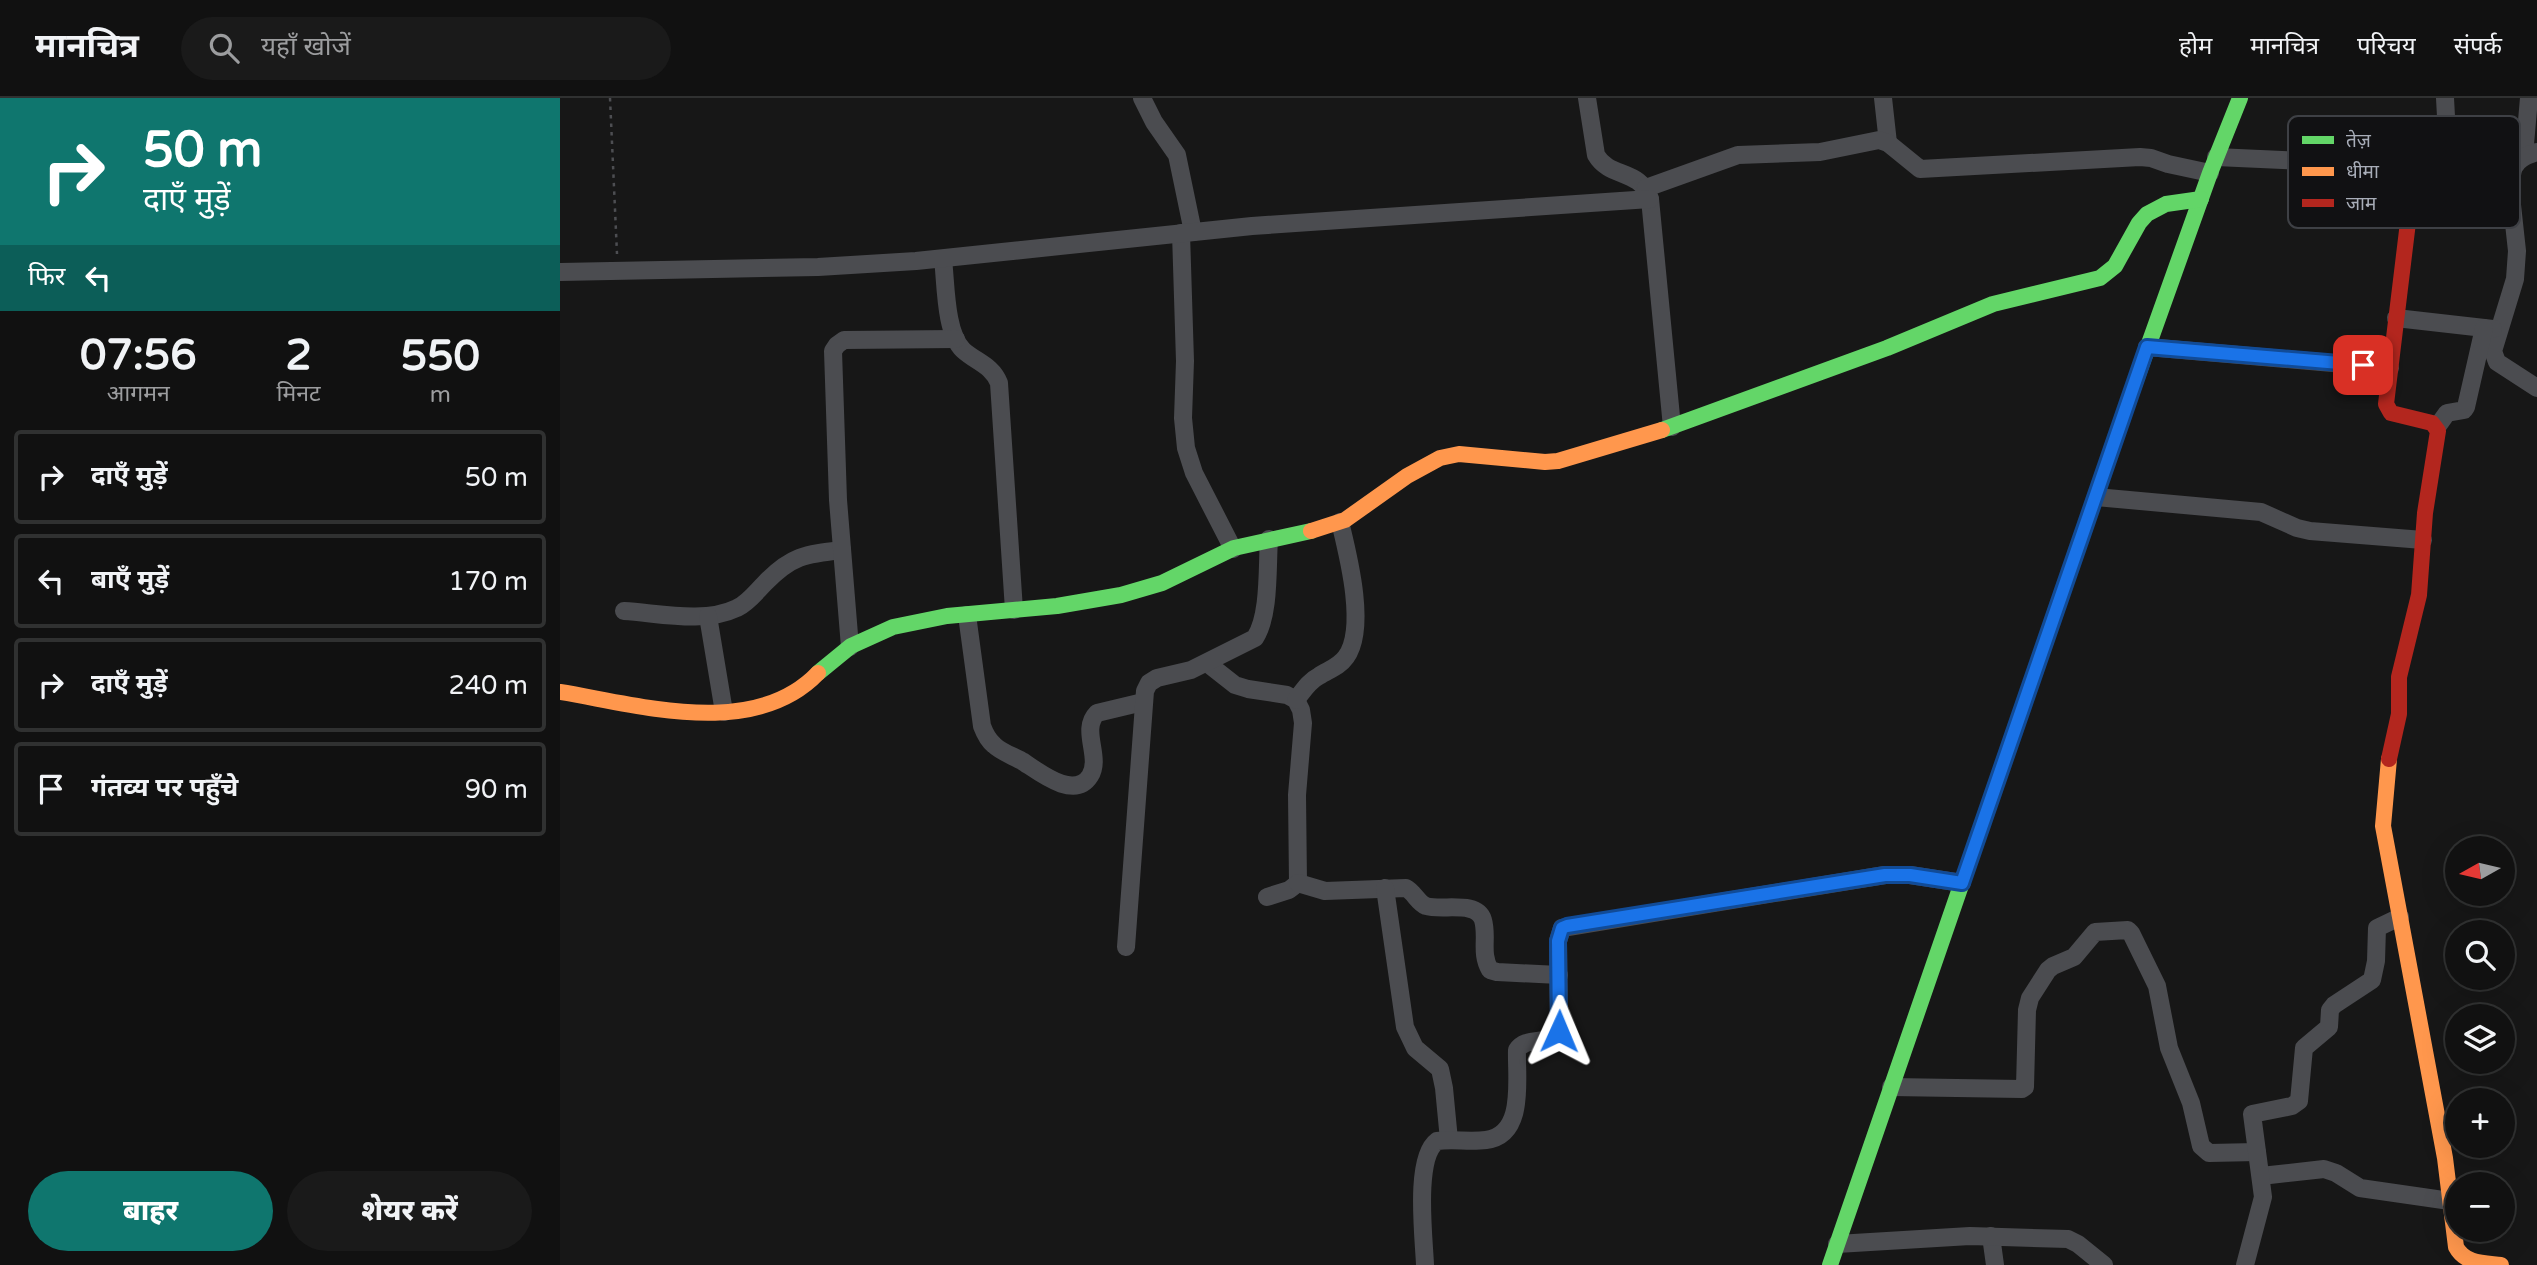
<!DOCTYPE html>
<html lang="hi">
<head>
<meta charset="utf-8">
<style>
	:root { --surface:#111; --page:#1a1a1a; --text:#f1f3f6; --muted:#9c9d9f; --line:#303131; --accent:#0f766e }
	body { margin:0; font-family:"Varela Round","Noto Sans Devanagari",sans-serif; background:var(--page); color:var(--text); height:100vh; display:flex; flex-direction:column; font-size:26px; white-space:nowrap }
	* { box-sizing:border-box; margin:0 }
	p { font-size:23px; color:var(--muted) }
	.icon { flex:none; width:38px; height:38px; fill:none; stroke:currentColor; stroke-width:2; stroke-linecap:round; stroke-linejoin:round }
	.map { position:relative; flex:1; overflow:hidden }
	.details { display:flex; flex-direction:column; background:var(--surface); width:560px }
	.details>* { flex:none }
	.guide { background:#0f766e; color:#fff; overflow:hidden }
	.needle { width:46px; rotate:262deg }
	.buttons { position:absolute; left:1885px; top:738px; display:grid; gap:14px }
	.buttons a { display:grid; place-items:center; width:70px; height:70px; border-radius:50%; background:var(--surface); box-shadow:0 7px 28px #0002,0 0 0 2px var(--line); font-size:35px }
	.pin { position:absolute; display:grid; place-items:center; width:60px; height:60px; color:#fff; margin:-30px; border-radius:14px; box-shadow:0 4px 10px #0006 }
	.me { position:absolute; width:77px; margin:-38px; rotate:1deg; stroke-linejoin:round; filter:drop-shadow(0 0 5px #0008) }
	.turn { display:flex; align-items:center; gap:24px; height:147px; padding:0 28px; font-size:32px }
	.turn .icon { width:91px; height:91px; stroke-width:2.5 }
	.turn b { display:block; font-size:49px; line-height:60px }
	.then { display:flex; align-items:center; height:66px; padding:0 28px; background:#0003; gap:14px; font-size:26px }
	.eta { display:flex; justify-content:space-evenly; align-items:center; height:119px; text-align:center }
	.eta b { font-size:42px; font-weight:800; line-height:49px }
	.primary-button { display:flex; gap:14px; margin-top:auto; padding:14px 28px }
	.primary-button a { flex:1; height:80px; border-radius:42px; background:var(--accent); color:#fff; font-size:28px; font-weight:800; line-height:80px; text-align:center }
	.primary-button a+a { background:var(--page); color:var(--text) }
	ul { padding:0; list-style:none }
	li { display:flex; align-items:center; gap:21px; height:94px; margin:0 14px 10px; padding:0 14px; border:4px solid var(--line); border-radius:7px }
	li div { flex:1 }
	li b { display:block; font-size:26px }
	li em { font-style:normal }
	header { display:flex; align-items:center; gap:42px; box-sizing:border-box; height:98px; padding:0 35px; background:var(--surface); border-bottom:2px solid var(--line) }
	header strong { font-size:33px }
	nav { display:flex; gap:38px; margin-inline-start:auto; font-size:24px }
	.search { width:490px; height:63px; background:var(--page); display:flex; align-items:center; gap:18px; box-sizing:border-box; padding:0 24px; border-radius:38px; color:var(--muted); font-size:26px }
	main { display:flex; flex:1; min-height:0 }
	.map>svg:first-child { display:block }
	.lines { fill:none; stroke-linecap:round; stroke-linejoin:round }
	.path { stroke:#4d4e52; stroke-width:2.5; stroke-dasharray:3.5 5; stroke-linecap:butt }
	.street { stroke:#4b4c50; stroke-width:18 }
	.fast { stroke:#63d668; stroke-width:16 }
	.slow { stroke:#ff974d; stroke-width:16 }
	.jam { stroke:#b3261e; stroke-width:16 }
	.route-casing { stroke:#114b97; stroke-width:18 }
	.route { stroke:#1a73e8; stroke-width:12 }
	.key { fill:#111113; stroke:#3e4045; stroke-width:2 }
	.key-label { font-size:19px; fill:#a8adb8 }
</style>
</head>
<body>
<header>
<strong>मानचित्र</strong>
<div class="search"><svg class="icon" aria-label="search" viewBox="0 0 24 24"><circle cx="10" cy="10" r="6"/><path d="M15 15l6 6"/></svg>यहाँ खोजें</div>
<nav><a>होम</a><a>मानचित्र</a><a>परिचय</a><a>संपर्क</a></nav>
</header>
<main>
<section class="details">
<div class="guide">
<div class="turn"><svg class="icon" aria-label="right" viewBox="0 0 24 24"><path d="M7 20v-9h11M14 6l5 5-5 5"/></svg><div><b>50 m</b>दाएँ मुड़ें</div></div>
<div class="then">फिर<svg class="icon" aria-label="left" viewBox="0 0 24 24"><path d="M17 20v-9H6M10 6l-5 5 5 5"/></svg></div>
</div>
<div class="eta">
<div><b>07:56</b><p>आगमन</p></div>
<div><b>2</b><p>मिनट</p></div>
<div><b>550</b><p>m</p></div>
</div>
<ul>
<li><svg class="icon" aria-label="right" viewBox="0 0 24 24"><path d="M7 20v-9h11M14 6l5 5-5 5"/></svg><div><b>दाएँ मुड़ें</b></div><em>50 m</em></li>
<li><svg class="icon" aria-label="left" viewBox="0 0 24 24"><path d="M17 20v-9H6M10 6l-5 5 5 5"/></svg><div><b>बाएँ मुड़ें</b></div><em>170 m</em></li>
<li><svg class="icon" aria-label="right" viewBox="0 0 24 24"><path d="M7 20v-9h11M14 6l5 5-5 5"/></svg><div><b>दाएँ मुड़ें</b></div><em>240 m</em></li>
<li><svg class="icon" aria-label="arrive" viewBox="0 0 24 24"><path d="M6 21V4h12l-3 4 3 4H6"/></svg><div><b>गंतव्य पर पहुँचे</b></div><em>90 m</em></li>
</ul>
<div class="primary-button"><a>बाहर</a><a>शेयर करें</a></div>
</section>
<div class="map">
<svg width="1977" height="1167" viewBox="0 0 1977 1167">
	<rect width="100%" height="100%" fill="#171717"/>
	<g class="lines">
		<path class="path" d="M50,0L57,156"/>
		<g class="street">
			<path d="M582,0L594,24L617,57L633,134"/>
			<path d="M1027,0L1036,57C1050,81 1080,70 1090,101L1112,329"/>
			<path d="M1323,0L1328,45"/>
			<path d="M1885,0L1891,112"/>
			<path d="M1964,58L1969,0"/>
			<path d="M1656,59L1835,67C1854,76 1848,97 1849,116L1952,107C1952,79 1945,63 1977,54"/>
			<path d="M1086,90L1178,57L1260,54L1319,42L1328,45L1360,71L1580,59L1591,60L1608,66L1650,75"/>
			<path d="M1952,107L1957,153L1955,181L1933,253L1937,264L1977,290"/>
			<path d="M621,135L625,263L623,320L626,350L634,375L673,451"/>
			<path d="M383,161C386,185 385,235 403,252C416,264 432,267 439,285L454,512"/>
			<path d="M0,174L258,169L356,163L692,128L1090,101"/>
			<path d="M1836,220L1933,231"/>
			<path d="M1587,249L1830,270"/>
			<path d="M1877,329L1887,315L1904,312L1906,309L1924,230"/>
			<path d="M1536,399L1701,414L1737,430L1750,433L1863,442"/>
			<path d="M64,513C99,515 144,526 177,510C188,505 196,494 205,485C231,458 245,456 282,452"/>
			<path d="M407,517L422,628C425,636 428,642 434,647C441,654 453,658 462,663C478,673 514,703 530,678C542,659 520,632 537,615L583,604"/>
			<path d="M148,518L164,614"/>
			<path d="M290,549L278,402L273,253L277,247L284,242L396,241"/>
			<path d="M647,565L675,587L688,591L727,597L736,602L741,612L743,625L737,697L738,785L729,792L707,799"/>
			<path d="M736,602C743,593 749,583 759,578C768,572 779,569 786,559C807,530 788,457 780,424"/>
			<path d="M738,785L765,793L846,790C854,794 858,805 866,808C882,813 917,802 923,822C928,839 920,855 930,872L937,874L999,877"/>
			<path d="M825,790L845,929L855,950L880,971L884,990L889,1042"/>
			<path d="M566,849L585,593L589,585L597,580L631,572L695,540C710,517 707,469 709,441"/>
			<path d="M1331,989L1462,991L1465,989L1467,912L1470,900L1488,872L1493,868L1514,859L1535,834L1568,832L1571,835L1597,888L1609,950L1631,1005L1641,1048L1649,1055L1697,1054"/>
			<path d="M1701,1078L1764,1071L1776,1075L1800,1090L1890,1103"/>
			<path d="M1431,1138L1435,1167"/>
			<path d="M1277,1146L1410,1138L1508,1141L1518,1146L1544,1167"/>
			<path d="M865,1167C864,1140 854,1060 877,1043C893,1041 910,1044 926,1042C966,1037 956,980 957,952C967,937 988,949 999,933L998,843L1002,830L1325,777H1350L1402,785"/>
			<path d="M1685,1167L1703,1099L1692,1016L1732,1008L1739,1003L1744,950L1769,929L1770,912L1774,907L1812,882L1816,863L1817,830L1840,819"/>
		</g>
		<g class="fast">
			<path d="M1571,296L1650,75L1680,0"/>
			<path d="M1102,332L1327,250L1433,206L1540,180L1555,168L1579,125L1587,116L1606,106L1641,101"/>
			<path d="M258,575L291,548L333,529L387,518L497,508L561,497L602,485L674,450L751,433"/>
			<path d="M1270,1167L1466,599"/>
		</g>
		<g class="slow">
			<path d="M751,433L785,422L847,378L880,360L899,356L985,364L998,363L1102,332"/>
			<path d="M0,594C80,607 194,642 258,575"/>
			<path d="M1829,661L1823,728L1885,1060L1896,1149C1905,1166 1924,1165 1941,1167"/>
		</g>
		<g class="jam">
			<path d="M1466,599L1571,296"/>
			<path d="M1829,661L1839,616V579L1859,497L1865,415L1878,333L1872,325L1831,315L1826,306L1849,116"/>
		</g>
	</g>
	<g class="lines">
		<g class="route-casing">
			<path id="route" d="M999,933L998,843L1002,830L1007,828L1325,777H1350L1402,785L1587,249L1803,267"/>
		</g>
		<use href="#route" class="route"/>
	</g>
	<rect x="1728" y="18" width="232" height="112" rx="10" class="key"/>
	<rect x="1742" y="38" width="32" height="8" fill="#63d668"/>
	<rect x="1742" y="69" width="32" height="9" fill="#ff974d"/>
	<rect x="1742" y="101" width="32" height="8" fill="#b3261e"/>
	<g class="key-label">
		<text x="1786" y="49">तेज़</text>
		<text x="1786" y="80">धीमा</text>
		<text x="1786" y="112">जाम</text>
	</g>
</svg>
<div class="buttons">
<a><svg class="needle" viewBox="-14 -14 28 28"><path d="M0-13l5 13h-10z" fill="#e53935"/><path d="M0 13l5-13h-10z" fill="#9c9d9f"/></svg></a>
<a><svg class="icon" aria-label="search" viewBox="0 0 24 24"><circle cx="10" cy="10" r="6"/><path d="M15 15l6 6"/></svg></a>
<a><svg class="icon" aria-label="layers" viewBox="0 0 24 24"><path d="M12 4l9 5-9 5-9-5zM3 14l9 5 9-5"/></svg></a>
<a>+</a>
<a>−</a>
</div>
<div class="pin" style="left:1803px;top:267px;background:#d93025"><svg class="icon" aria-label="arrive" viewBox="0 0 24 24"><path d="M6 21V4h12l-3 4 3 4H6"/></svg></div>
<svg class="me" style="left:999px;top:933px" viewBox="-20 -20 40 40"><path d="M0-17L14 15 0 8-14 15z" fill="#1a73e8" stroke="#fff" stroke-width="4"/></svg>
</div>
</main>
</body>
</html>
